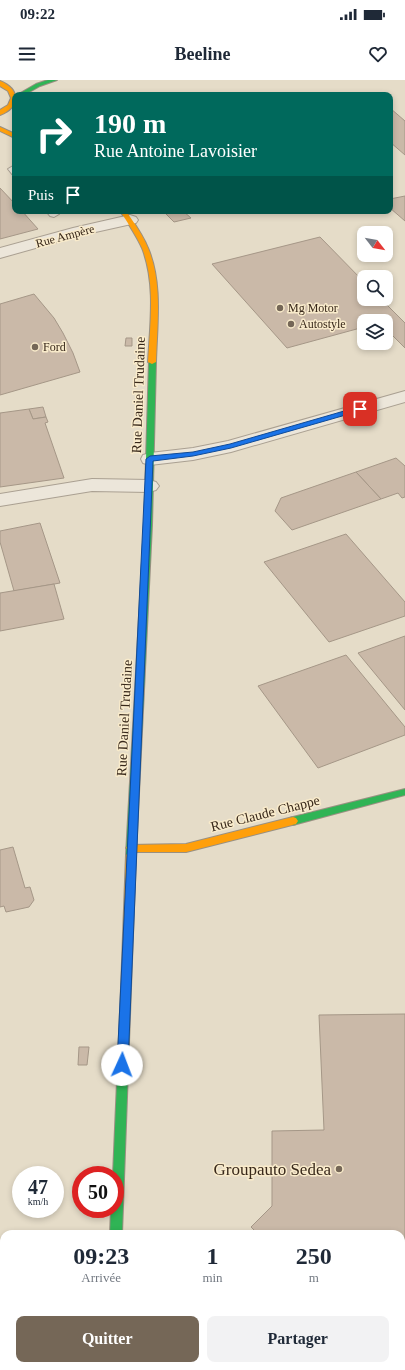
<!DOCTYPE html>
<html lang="fr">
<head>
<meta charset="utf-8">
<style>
	:root { --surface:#fff; --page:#f2f2f3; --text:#1f2937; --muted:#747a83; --accent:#756757 }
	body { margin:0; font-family:Georgia,serif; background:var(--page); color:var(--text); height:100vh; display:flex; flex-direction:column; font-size:15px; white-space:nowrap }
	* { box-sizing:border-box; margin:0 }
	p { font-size:13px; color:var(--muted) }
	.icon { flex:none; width:22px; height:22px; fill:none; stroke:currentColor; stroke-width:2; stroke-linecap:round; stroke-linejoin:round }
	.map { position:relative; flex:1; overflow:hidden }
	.drawer { position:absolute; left:0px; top:1150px; width:405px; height:140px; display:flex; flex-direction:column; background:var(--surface); border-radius:12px 12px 0 0; box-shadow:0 2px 6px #0003 }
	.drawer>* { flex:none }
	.hud { position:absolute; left:12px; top:12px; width:381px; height:122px; border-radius:8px; box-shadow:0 2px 6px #0003; background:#00695c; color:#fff; overflow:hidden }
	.needle { width:26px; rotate:121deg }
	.tools { position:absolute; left:357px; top:146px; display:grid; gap:8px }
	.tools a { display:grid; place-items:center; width:36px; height:36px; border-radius:8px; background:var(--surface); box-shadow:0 2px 6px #0003; font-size:20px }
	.speed { position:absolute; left:12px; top:1086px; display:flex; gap:8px; font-size:20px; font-weight:700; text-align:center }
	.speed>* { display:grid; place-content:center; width:52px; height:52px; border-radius:50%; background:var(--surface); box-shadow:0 2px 6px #0003; line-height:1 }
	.speed small { font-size:10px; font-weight:400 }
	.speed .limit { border:6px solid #d22; background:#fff; color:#111 }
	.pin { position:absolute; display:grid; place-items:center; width:34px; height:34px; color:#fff; margin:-17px; border-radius:8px; box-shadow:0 2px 6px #0006 }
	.me { position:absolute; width:44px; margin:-22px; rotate:2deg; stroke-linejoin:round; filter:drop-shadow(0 0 3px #0008) }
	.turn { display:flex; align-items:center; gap:14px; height:84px; padding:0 16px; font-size:18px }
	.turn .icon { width:52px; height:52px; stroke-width:2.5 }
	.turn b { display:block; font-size:28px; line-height:34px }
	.then { display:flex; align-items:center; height:38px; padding:0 16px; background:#0003; gap:8px; font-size:15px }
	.eta { display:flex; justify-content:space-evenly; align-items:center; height:68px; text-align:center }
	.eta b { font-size:24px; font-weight:700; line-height:28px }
	.primary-button { display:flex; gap:8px; margin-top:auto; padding:8px 16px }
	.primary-button a { flex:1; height:46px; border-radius:8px; background:var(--accent); color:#fff; font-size:16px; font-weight:700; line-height:46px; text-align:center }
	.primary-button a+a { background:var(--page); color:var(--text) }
	.status { display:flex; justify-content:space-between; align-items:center; height:28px; padding:0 20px; background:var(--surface); direction:ltr }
	.status svg { height:11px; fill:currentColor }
	header { display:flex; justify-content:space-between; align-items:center; height:52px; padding:0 16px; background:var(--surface); font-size:18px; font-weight:700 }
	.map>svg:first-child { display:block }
	.building { fill:#cab9a8; stroke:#a59787 }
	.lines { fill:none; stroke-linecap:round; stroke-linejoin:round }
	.lane-casing { stroke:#aaa092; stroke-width:2 }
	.street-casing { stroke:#aaa092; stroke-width:2 }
	.fast-casing { stroke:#999082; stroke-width:2 }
	.slow-casing { stroke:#999082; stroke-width:2 }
	.lane { fill:#ece6da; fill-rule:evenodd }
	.street { fill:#ece6da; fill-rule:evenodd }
	.fast { fill:#30b455; fill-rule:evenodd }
	.slow { fill:#ff9f0a; fill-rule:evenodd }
	.route { fill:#1a73e8; stroke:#114b97 }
	.poi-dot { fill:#756757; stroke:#f9ebcb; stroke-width:1.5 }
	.labels { text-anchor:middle; stroke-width:3; stroke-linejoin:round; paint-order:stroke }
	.far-street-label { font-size:12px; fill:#38281a; stroke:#f9ebcb }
	.far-poi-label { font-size:12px; fill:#38281a; stroke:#f9ebcb; text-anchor:start }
	.street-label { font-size:14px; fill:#38281a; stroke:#f9ebcb }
	.near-poi-label { font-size:17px; fill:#38281a; stroke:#f9ebcb; text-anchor:end }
</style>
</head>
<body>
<div class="status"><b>09:22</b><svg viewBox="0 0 49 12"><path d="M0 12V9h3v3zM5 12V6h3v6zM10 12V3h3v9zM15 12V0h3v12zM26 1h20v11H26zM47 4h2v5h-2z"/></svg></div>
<header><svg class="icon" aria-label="menu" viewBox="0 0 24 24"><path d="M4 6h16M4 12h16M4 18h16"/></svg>Beeline<svg class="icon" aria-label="heart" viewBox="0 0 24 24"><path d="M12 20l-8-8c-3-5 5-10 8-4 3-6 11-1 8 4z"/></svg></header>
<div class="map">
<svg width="405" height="1290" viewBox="0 0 405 1290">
	<rect width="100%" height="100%" fill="#e5dcc8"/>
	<g class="building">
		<path d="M390,28L405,41V75L390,62Z"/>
		<path d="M0,108L15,124V131H22L38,149L0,159Z"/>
		<path d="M405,116V141L390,128V119Z"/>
		<path d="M180,131H183L191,138L174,142L166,134Z"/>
		<path d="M320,157L364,202V219H381L405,243V268L386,249V241H364V247L287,268L212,184Z"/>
		<path d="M34,214L54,238L63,253L73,273L80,292L0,315V224Z"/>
		<path d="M126,258H132V266H125Z"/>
		<path d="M43,327L46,337L33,339L29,329Z"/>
		<path d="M29,329L33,339L46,337L48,342L45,343L64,398L0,407V333Z"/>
		<path d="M396,378L405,386V417L402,418L398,413L381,419L356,392Z"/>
		<path d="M356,392L381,419L292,450L275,431L281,418Z"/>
		<path d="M40,443L60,503L14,511L0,462V451Z"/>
		<path d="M346,454L405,522V536L329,562L264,482Z"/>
		<path d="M54,504L64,539L0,551V513Z"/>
		<path d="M405,556V630L358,573Z"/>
		<path d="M346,575L405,647V655L318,688L258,606Z"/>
		<path d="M13,767L25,808L30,807L34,820L29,827L6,832L4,826L0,827V770Z"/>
		<path d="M405,934V1270H401V1154H258L251,1147L272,1126V1051L324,1050L319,935Z"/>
		<path d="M79,967H89L87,985H78Z"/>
	</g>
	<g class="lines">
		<g class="lane-casing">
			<g id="lane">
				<path d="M13,86L15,87V95L12,94L8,89Z"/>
				<path d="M46,131H57L59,134L54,137L50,136Z"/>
			</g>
		</g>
		<g class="street-casing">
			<g id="street">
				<path d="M130,135L136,137L138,140L136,143L82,155L0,178V168L73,148Z"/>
				<path d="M405,311V322L231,372L193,380L150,385L143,383L141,379L143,375L150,373L193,368L228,361Z"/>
				<path d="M92,399L149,400L156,402L159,406L156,410L149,412L92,411L0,426V414Z"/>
			</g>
		</g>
		<g class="fast-casing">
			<g id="fast">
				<path d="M48,0H57L40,6L24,15H17L36,4Z"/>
				<path d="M149,280H155L156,282L152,445L136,775L134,778H128L126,775L144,445Z"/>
				<path d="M405,709V715L293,745L290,744L288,741L290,738L293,737Z"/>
				<path d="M126,904L130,905L131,908L122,1154H110L111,1129H115V1095H113L121,908L122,905Z"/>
				<path d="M119,1286H131L132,1290H120Z"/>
			</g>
		</g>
		<g class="slow-casing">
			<g id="slow">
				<path d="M0,1C20,9 21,27 0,35V30L8,25L11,18L8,11L0,6Z"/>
				<path d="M0,47L15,54V58L0,51Z"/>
				<path d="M120,131H126C134,143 143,155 148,168C163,203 157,245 156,282L152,284L148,282C150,245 156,204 142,168C136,155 128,143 120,131Z"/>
				<path d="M293,737L296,738L298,741L296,744L186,772H132L136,775L131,908L130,911L126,912L122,911L121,908L126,775L130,771L126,768L128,765L186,764Z"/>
				<rect x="91" y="1286" width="12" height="4"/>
			</g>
		</g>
		<use href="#lane" class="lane"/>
		<use href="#street" class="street"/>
		<use href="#fast" class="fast"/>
		<use href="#slow" class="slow"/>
	</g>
	<path class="route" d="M358,327H360L364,329L363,330L231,368L193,376L153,381L128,985L126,988L122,990L119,988L117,985L146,379L150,376L193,372L230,364Z"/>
	<g class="poi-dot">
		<circle cx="280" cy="228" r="4"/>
		<circle cx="291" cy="244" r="4"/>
		<circle cx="35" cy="267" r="4"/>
		<circle cx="339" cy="1089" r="4"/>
	</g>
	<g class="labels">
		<g class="far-street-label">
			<text transform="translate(65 156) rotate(-15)" y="4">Rue Ampère</text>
		</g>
		<g class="far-poi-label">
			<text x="288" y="232">Mg Motor</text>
			<text x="299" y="248">Autostyle</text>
			<text x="43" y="271">Ford</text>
		</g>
		<g class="street-label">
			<text transform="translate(138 315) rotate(-88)" y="5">Rue Daniel Trudaine</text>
			<text transform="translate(124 638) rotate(-87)" y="5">Rue Daniel Trudaine</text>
			<text transform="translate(265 733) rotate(-14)" y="5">Rue Claude Chappe</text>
		</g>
		<g class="near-poi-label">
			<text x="331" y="1095">Groupauto Sedea</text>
		</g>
	</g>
</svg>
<div class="tools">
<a><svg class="needle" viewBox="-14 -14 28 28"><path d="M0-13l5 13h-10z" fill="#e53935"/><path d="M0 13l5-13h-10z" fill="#747a83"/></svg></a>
<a><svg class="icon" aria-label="search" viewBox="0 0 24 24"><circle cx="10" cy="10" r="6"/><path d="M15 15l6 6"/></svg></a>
<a><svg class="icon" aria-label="layers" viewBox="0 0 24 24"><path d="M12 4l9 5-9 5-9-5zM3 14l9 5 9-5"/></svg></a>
</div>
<div class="speed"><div>47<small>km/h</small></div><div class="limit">50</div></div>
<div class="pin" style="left:360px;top:329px;background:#d93025"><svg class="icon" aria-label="arrive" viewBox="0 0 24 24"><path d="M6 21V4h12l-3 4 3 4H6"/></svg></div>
<svg class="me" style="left:122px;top:985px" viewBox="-20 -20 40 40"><circle r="19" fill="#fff"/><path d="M0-13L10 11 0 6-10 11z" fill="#1a73e8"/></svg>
<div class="hud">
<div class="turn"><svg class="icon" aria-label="right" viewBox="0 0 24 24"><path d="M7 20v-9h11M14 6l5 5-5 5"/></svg><div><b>190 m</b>Rue Antoine Lavoisier</div></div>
<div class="then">Puis<svg class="icon" aria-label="arrive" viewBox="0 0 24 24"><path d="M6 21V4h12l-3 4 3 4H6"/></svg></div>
</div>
<section class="drawer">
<div class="eta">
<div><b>09:23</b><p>Arrivée</p></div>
<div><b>1</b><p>min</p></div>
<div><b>250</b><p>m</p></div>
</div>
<div class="primary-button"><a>Quitter</a><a>Partager</a></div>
</section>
</div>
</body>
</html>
